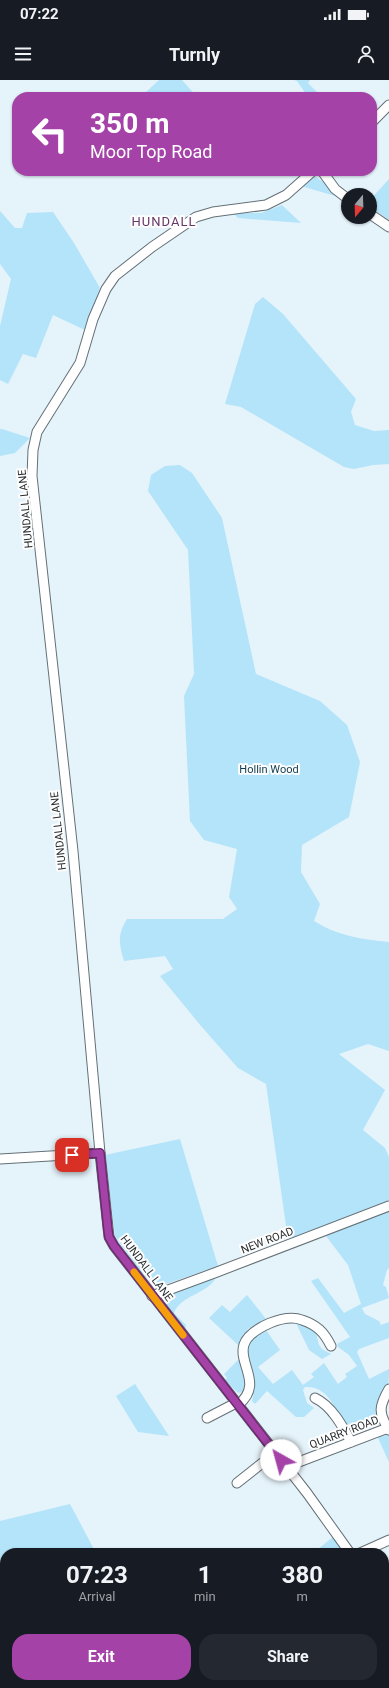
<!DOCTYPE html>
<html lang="en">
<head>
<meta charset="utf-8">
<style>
	:root { --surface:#171b24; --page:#242831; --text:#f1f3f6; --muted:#9ea1a6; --accent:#a442a8 }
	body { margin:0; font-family:Roboto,sans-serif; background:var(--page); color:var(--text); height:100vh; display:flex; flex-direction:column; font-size:15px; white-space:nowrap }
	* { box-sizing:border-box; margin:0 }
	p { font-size:13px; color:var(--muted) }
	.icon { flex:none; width:22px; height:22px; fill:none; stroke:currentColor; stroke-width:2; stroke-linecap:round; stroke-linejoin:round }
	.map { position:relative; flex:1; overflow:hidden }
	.details { position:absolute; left:0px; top:1468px; width:389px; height:140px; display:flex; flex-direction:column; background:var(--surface); border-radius:16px 16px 0 0; box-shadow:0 1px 3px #0004 }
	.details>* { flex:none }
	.banner { position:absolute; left:12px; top:12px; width:365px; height:84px; border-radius:16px; box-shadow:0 1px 3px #0004; background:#a442a8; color:#fff; overflow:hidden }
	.needle { width:26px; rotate:199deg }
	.controls { position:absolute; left:341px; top:108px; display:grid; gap:8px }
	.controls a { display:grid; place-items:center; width:36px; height:36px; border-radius:50%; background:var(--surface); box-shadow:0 1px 3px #0004; font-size:20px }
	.pin { position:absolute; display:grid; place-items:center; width:34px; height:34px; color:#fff; margin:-17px; border-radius:8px; box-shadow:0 2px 6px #0006 }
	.me { position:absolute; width:44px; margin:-22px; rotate:322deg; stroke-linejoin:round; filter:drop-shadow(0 0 3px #0008) }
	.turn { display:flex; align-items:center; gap:14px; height:84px; padding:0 12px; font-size:18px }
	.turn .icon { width:52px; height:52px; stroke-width:2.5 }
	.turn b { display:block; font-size:28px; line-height:34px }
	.eta { display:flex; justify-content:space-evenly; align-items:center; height:68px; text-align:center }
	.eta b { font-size:24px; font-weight:700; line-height:28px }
	.cta { display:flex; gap:8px; margin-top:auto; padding:8px 12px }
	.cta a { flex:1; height:46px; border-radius:16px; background:var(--accent); color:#fff; font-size:16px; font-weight:700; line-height:46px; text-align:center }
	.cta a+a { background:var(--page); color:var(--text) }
	.status { display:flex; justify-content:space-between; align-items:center; height:28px; padding:0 20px; background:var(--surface); direction:ltr }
	.status svg { height:11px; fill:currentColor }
	header { display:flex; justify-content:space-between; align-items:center; height:52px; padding:0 12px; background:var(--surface); font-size:18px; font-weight:700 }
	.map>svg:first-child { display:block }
	.green { fill:#b4e4fa }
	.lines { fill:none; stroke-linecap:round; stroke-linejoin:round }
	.minor-casing { stroke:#647076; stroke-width:11 }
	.minor { stroke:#fff; stroke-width:9 }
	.route-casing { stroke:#6b2b6d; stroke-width:10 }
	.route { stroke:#a442a8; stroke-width:7 }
	.slow { stroke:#f59e0b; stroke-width:7 }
	.labels { text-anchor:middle; stroke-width:4; stroke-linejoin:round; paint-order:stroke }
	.street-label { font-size:11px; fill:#272c2e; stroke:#fefefe }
	.park-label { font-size:11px; fill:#113d4f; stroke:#fefefe }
	.quarter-label { font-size:13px; letter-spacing:1px; fill:#673668; stroke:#fefefe }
</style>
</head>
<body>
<div class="status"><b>07:22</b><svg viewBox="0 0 49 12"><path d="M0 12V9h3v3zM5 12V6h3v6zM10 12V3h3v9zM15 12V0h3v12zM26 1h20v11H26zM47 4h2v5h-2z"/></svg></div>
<header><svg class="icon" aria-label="menu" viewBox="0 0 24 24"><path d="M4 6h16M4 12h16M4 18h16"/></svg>Turnly<svg class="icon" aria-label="person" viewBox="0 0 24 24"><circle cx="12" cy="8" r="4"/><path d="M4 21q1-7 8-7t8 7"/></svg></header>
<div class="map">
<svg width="389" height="1608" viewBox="0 0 389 1608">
	<rect width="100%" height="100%" fill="#e5f3fa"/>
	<g class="green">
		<path d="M159,0H182L197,17H149L145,13Z"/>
		<path d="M294,0H310L308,3L322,17H304L306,14L297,1Z"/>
		<path d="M315,97L324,102L342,118L301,106Z"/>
		<path d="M389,99V140L370,127V120Z"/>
		<path d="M282,125L301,143L238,138L233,133H261Z"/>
		<path d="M0,131L15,148H22L27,133L53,132L74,163L100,208L85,250L53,235L36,278L23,274L8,304L0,300V246L11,199L0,184Z"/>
		<path d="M263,217L283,234L356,319L351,332L355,345L374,351L389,350V384L373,385L354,389L344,387L241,327L225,324L255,224Z"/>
		<path d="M0,349H2L30,358L15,373L0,376Z"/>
		<path d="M180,385L192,393L222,438L256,594L320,621L347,645L360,682L349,737L302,765L301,792L320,824L314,841C335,855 364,860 389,862V971L368,964L339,974L385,1010L363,1050L385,1068L389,1077V1120L288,1160L266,1004L238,988L201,946L160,896L173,889L165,876L124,881C119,864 117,855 127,839H223L237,829L229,817L237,769L204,760L190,741L184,616L194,594L188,470L148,411L151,395L165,386Z"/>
		<path d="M180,1059L218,1186L163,1205L154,1204L144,1196L115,1156L105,1075Z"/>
		<path d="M389,1130V1188L387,1190L383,1205L386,1207L389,1218L362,1228L365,1234L379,1241L381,1245L389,1242V1258L359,1269L357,1272L369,1299L389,1289C389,1293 389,1301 388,1305C383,1316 376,1325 378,1339L356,1351L352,1350C335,1337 332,1305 305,1307L303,1310L307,1323L314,1328L304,1337H296L267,1311L255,1324L252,1321C254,1313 256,1305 254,1297C249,1273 239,1265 266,1250L280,1270L258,1287L273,1304L292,1290L303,1305L314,1297L311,1294L324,1283L338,1304L347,1297L345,1294L357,1286L349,1275L338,1267L337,1264L350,1257L311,1201L318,1198L344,1233L361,1224L348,1185L326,1156Z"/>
		<path d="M216,1197C209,1214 180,1215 174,1233L186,1245L185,1249L166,1224L165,1220L167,1216Z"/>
		<path d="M247,1215L266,1239L248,1249L238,1265L209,1238L222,1225L230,1232Z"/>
		<path d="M296,1243L311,1248L316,1253L319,1265L322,1269L331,1274L322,1279L309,1270Z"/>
		<path d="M239,1279L246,1303L244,1311L240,1313L237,1312L225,1300L227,1298L224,1294Z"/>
		<path d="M135,1304L169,1356L138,1352L116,1316Z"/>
		<path d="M385,1352L389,1354V1382L378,1358Z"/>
		<path d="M70,1424L96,1473H5V1562L0,1567V1441Z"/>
		<path d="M333,1457L343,1473H313Z"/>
		<path d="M384,1549L389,1558V1585L384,1587Z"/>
		<path d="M230,1603H352L344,1608H234Z"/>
	</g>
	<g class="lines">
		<g class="minor-casing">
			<g id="minor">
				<path d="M372,42L389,25"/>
				<path d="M313,91L286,115L266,125L213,132L196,137L152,167L115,196L106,209L93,239L80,283L37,352L33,370L32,396L73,771L100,1073L109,1157L114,1166L307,1413L350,1473"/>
				<path d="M322,91L335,109L348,119"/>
				<path d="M370,134L389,147"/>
				<path d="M0,1079L100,1073"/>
				<path d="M152,1216L217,1192L389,1126"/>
				<path d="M389,1309C379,1326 378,1333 389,1350"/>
				<path d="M315,1318C332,1326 343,1347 351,1362"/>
				<path d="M238,1325C274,1296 210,1269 270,1243C280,1239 292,1236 302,1240C317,1245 324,1252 331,1266"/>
				<path d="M207,1338L236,1323"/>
				<path d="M287,1388L296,1383L388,1348"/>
				<path d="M237,1403L275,1373"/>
				<path d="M360,1473L389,1460"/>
				<path d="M384,1534L389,1543"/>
			</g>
		</g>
		<use href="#minor" class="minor"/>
	</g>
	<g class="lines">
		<g class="route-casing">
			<path id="route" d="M72,1075L100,1073L108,1150L109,1157L114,1166L281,1380"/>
		</g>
		<use href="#route" class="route"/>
		<path class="slow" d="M134,1192L183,1255"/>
	</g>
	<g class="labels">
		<g class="street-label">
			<text transform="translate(25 429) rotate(-95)" y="4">HUNDALL LANE</text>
			<text transform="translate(58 751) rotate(-96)" y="4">HUNDALL LANE</text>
			<text transform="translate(267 1160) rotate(-21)" y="4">NEW ROAD</text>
			<text transform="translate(147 1188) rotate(53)" y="4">HUNDALL LANE</text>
			<text transform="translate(344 1352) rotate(-21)" y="4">QUARRY ROAD</text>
		</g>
		<g class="park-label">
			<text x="269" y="693">Hollin Wood</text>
		</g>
		<g class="quarter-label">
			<text x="164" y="146">HUNDALL</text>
		</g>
	</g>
</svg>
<div class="controls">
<a><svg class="needle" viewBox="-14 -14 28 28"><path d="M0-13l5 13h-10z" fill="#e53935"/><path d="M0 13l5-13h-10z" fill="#9ea1a6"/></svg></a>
</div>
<div class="pin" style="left:72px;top:1075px;background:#d93025"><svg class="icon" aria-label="arrive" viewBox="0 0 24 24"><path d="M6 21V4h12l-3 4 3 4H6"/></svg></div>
<svg class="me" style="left:281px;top:1380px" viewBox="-20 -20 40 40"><circle r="19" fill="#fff"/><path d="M0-13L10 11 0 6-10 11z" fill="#a442a8"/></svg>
<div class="banner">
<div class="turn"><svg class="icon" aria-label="left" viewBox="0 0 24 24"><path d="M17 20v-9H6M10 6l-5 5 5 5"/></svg><div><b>350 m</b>Moor Top Road</div></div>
</div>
<section class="details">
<div class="eta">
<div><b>07:23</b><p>Arrival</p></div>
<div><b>1</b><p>min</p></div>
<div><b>380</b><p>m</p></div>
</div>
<div class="cta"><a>Exit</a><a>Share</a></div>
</section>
</div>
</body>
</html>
